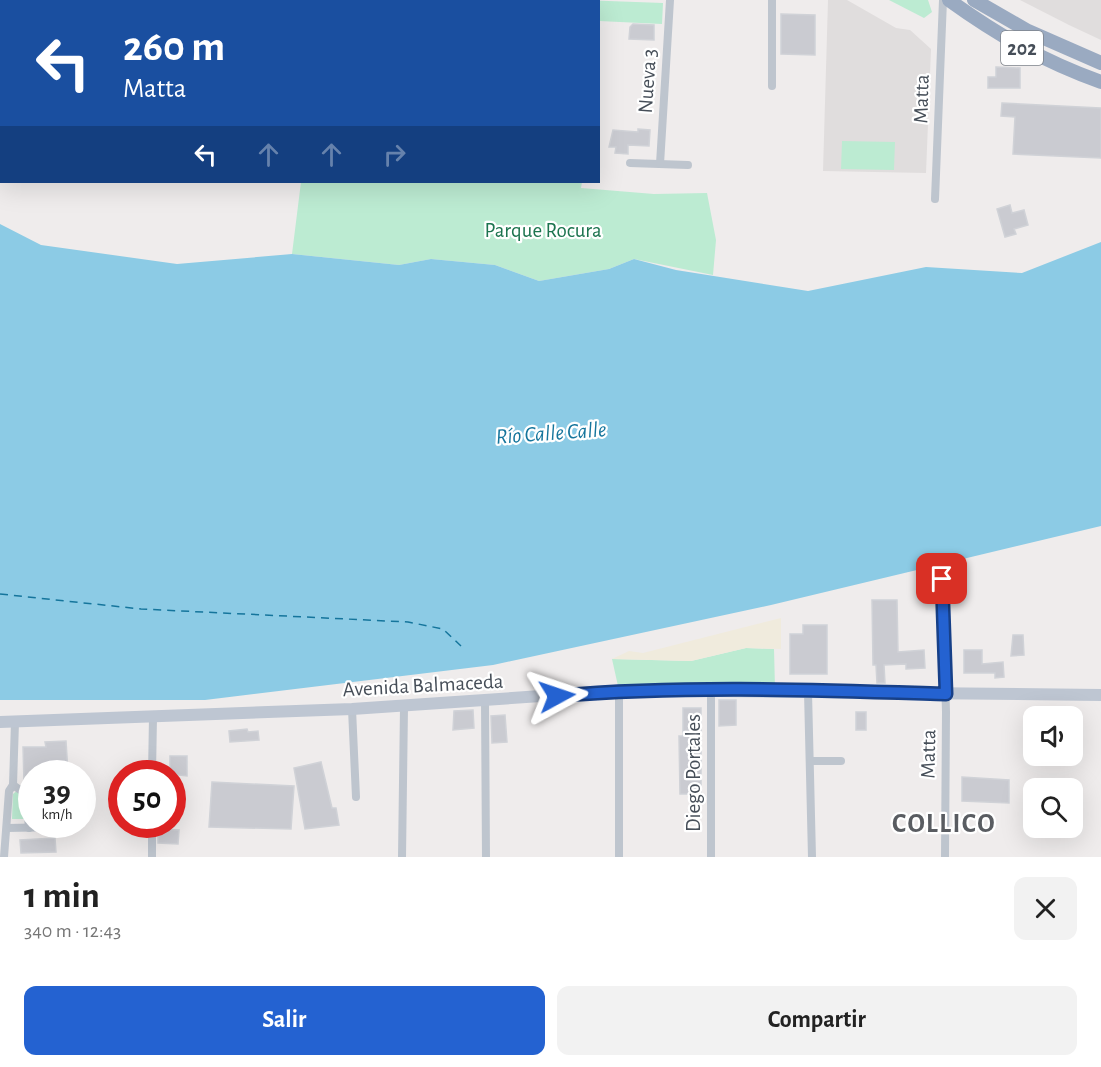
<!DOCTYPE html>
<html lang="es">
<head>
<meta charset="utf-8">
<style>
	:root { --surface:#fff; --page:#f2f2f2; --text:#222; --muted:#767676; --accent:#2462d1 }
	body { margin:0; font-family:"Alegreya Sans",sans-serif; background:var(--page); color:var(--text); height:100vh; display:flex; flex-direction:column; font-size:22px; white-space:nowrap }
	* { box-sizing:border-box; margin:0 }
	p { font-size:20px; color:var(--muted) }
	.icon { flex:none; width:33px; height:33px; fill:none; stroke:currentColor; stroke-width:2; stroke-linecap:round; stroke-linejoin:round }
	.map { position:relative; height:857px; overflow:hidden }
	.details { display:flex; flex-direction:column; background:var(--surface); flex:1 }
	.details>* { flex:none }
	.top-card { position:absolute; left:0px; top:0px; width:600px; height:183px; box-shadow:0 6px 24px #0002; background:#1a4fa0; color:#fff; overflow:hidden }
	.controls { position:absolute; left:1023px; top:706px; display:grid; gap:12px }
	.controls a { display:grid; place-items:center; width:60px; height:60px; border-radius:12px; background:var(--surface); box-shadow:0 6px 24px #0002; font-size:30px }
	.speed { position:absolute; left:18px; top:760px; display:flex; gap:12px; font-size:30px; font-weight:700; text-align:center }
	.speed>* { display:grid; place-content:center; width:78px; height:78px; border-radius:50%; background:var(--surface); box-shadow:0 6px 24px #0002; line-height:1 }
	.speed small { font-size:15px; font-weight:400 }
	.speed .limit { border:9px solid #d22; background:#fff; color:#111 }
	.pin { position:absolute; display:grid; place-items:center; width:51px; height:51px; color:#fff; margin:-26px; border-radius:12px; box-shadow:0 3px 9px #0006 }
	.me { position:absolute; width:66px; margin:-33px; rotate:85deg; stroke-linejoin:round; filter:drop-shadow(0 0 4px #0008) }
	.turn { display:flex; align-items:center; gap:21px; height:126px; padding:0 24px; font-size:27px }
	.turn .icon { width:78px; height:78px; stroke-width:2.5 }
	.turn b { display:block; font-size:42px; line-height:51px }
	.lanes { display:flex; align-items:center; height:57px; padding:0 24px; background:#0003; justify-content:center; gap:30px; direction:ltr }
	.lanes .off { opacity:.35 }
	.round { display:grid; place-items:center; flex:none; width:63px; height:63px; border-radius:12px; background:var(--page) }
	.headline { display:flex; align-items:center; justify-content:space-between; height:102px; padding:0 24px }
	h1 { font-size:36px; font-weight:700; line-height:45px }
	.action { display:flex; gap:12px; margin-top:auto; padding:12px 24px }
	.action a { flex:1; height:69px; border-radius:12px; background:var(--accent); color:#fff; font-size:24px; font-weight:700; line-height:69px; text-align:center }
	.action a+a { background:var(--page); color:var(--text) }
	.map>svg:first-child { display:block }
	.education { fill:#e0dddd }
	.green { fill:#bcebd2 }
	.sand { fill:#f0ebdd }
	.water { fill:#8ccbe5 }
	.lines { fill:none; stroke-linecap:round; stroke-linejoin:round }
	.ferry { stroke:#15759c; stroke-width:1.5; stroke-dasharray:8 6; stroke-linecap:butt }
	.building { fill:#cacbd1; stroke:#d0d2d7; stroke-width:1.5 }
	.minor { stroke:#bec5ce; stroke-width:8 }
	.secondary { stroke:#bec6d2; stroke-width:12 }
	.trunk { stroke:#9aaac1; stroke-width:14 }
	.route-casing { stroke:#174088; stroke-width:15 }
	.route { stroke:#2462d1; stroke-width:10 }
	.labels { text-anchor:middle; stroke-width:4.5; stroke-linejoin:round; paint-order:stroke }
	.shield { fill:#fff; stroke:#7e838a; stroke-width:1.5 }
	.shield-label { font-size:20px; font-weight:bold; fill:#464e58 }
	.street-label { font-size:21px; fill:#464e58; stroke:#fff }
	.park-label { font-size:21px; fill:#1c744f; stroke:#fff }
	.water-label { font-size:22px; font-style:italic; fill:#15759c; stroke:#fff }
	.district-label { font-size:27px; font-weight:bold; letter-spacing:1.5px; fill:#595c61; stroke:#fff }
</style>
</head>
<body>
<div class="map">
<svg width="1101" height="857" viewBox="0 0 1101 857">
	<rect width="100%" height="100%" fill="#efecec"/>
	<g class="education">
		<path d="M828,0H847L896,28L910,30L931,49L926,173L823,171Z"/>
		<path d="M1020,0H1101V40L1069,25Z"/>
	</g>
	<g class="green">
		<path d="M581,0L663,3L662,24L599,21L598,2Z"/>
		<path d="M889,0H928L932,12L924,18Z"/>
		<path d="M842,141L895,142L894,170L841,169Z"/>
		<path d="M301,182H582L581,188L654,194L707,193L716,240L713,275L634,259L609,269L539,281L495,265L431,259L399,265L292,254Z"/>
		<path d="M746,648L774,649L775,688L618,686L612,659L691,661Z"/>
		<path d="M18,790L24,793L25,819H12L13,794Z"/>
	</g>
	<path class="sand" d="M781,618V649L746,648L691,661L612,659L629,651L643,653Z"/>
	<path class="water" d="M0,224L41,245L177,264L292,254L399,265L431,259L495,265L539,281L609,269L634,259L676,270L808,291L926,267L1022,273L1101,242V526L771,605L493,665L205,700H0Z"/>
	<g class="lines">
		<path class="ferry" d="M0,594L141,609L408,622L443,629L461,646"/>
	</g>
	<g class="building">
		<path d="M781,14L815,15V55L781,54Z"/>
		<path d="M633,24L654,25V40L629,39L630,27Z"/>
		<path d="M996,67L1020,68V88H988V77H996Z"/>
		<path d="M1002,103L1101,108V158L1013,154L1015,117L1001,116Z"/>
		<path d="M638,129L650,130L649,146L628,145V154L615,153L616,147H609L613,130L638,132Z"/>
		<path d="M1010,205L1012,213L1024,210L1028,225L1014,229L1016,234L1005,237L997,209Z"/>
		<path d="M872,600H897L898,652L924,650L925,668L906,669V664L884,665L885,683H877L876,665H873Z"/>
		<path d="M803,625H827V674H790V634H803Z"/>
		<path d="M1013,635H1023L1024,655L1011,656Z"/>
		<path d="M964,650H982V664L1003,662L1004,677L995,678V673H964Z"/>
		<path d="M719,700H736V725L719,726Z"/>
		<path d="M683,708H701V794H680L679,736H683Z"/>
		<path d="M473,710L474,728L453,730L454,711Z"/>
		<rect x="856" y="712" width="10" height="18"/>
		<path d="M505,715L507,742L492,743L491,716Z"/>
		<path d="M247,729L248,732L258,731L259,740L230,742L229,731Z"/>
		<path d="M66,741L68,773L37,771V774H32V782H24L23,747H46L45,742Z"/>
		<path d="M170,756H187V776L170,774Z"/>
		<path d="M321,762L332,808H336L339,825L305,829L294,768Z"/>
		<path d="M962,777L1009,780V803L962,801Z"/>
		<path d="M212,782L294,786L291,829L209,827Z"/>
		<path d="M158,829L179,830L178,844L158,843Z"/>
		<path d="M55,838L56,852L21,853L20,840Z"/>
	</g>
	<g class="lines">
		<g class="minor">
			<path d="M312,2V0"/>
			<path d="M772,86V0"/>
			<path d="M630,163L688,165"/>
			<path d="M660,164L670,0"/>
			<path d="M935,199L943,0"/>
			<path d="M942,579L946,712L945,857"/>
			<path d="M619,691V857"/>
			<path d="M808,692L812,857"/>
			<path d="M485,701L486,857"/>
			<path d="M352,709L356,797"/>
			<path d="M811,761H841"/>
			<path d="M152,774L153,717"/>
			<path d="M13,785L26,794L29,828"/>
			<path d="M7,828L59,827"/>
			<path d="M4,857L9,791L13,785L15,722"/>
			<path d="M152,857V825"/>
			<path d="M402,857L404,707"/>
			<path d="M711,857V689"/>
		</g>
		<path class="secondary" d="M0,722L352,709L629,690L1101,695"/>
		<g class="trunk">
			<path d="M949,0C999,36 1043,61 1101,82"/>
			<path d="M974,0L1028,31L1101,63"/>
		</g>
	</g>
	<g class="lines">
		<g class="route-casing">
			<path id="route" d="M557,696C686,685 816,690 946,694L942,579"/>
		</g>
		<use href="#route" class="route"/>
	</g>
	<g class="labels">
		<rect class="shield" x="1001" y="31" width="42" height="34" rx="4.5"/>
		<g class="shield-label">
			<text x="1022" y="55">202</text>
		</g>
		<g class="street-label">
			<text transform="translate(647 81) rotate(-86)" y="7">Nueva 3</text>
			<text transform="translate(921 99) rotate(-88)" y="7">Matta</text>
			<text transform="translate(423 685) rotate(-3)" y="7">Avenida Balmaceda</text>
			<text transform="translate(928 754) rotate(-89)" y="7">Matta</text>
			<text transform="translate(693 773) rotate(-90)" y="7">Diego Portales</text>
		</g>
		<g class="park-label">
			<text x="543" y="237">Parque Rocura</text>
		</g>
		<g class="water-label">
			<text transform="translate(551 432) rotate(-4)" y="8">Río Calle Calle</text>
		</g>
		<g class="district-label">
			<text x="944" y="832">COLLICO</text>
		</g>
	</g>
</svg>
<div class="controls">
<a><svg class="icon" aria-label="sound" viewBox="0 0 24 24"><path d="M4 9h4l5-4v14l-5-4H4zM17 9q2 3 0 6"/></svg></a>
<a><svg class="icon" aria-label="search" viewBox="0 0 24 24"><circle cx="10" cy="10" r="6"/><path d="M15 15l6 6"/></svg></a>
</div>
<div class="speed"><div>39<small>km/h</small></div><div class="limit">50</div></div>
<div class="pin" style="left:942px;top:579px;background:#d93025"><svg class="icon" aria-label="arrive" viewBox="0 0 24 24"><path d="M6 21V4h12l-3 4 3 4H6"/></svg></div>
<svg class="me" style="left:557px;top:696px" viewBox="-20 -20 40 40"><path d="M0-17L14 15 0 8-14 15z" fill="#2462d1" stroke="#fff" stroke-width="4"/></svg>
<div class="top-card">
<div class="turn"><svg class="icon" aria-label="left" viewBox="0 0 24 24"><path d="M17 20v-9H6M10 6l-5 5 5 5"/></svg><div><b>260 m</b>Matta</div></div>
<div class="lanes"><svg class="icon" aria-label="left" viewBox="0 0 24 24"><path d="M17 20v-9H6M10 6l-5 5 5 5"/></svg><svg class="icon off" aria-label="ahead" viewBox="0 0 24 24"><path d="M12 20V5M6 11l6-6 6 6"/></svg><svg class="icon off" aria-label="ahead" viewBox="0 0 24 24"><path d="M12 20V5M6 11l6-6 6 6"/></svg><svg class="icon off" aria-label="right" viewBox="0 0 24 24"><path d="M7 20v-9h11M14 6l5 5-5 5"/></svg></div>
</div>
</div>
<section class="details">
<div class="headline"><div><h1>1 min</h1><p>340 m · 12:43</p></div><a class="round"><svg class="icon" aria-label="close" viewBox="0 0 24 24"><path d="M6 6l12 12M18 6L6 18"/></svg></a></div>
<div class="action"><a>Salir</a><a>Compartir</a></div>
</section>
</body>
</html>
